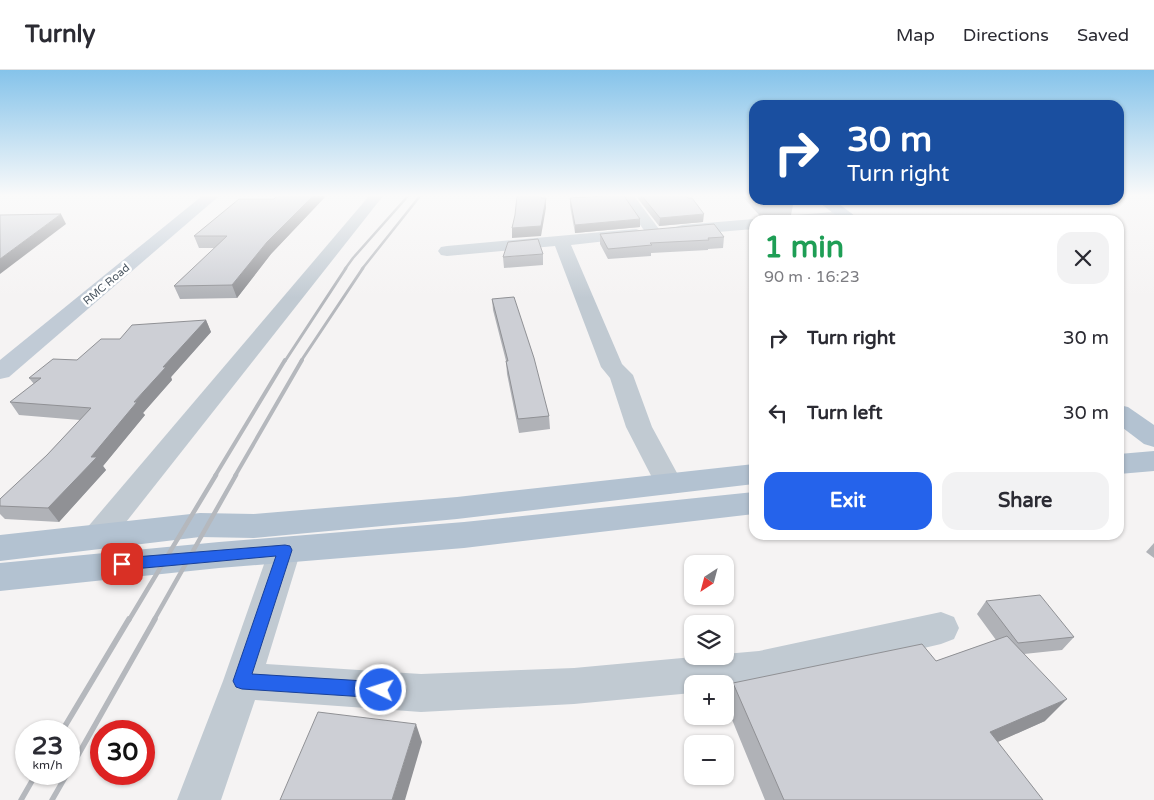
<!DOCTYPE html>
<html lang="en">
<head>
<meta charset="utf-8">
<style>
	:root { --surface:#fff; --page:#f2f2f3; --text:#2b2b33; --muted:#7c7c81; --line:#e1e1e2; --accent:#2563eb }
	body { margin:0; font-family:"Varela Round",sans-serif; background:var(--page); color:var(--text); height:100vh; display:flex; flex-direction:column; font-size:19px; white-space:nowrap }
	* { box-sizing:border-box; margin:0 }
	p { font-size:16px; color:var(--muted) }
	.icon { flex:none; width:28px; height:28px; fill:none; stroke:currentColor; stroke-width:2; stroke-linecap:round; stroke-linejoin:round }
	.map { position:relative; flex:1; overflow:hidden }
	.details { position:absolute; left:749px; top:145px; width:375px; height:325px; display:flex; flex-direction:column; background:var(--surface); border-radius:15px; box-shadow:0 1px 4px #0004 }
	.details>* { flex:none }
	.top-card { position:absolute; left:749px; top:30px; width:375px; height:105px; border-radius:15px; box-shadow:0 1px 4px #0004; background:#1a4fa0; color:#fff; overflow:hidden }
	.needle { width:32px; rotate:216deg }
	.controls { position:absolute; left:684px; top:485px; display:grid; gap:10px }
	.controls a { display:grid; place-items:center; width:50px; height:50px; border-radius:10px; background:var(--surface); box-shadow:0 1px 4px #0004; font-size:25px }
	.speed { position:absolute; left:15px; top:650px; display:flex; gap:10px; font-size:25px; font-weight:700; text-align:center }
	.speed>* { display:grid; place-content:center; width:65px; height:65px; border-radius:50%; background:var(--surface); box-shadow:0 1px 4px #0004; line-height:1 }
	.speed small { font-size:12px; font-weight:400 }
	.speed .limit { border:8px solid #d22; background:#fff; color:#111 }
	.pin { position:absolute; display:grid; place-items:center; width:42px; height:42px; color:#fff; margin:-21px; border-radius:10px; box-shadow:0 2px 8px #0006 }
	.me { position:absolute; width:55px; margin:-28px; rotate:274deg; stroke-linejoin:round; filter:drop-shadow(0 0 4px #0008) }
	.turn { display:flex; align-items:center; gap:18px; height:105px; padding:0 15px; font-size:22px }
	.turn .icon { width:65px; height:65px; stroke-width:2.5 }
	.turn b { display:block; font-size:35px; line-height:42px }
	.round { display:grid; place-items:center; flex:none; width:52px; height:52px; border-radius:15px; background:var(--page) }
	.headline { display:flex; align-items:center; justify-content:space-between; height:85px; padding:0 15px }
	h1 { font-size:30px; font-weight:700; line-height:38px; color:#1e9e55 }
	.primary-button { display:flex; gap:10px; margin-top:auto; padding:10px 15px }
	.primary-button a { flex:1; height:58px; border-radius:15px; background:var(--accent); color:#fff; font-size:20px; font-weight:700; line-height:58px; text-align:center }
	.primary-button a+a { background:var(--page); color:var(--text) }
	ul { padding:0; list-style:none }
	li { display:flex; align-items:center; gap:15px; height:75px; padding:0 15px }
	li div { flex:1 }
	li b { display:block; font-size:19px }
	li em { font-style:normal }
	header { display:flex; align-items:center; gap:30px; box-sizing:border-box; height:70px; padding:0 25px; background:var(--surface); border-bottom:1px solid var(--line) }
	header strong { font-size:24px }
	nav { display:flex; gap:28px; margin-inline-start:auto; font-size:18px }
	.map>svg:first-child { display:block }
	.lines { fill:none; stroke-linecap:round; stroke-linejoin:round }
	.street { fill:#c1cad2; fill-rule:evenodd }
	.secondary { fill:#c1cbd6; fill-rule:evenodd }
	.primary { fill:#b3c2d1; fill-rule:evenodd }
	.rail-far4 { stroke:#b5b8bd; stroke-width:2.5 }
	.rail-far3 { stroke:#b5b8bd; stroke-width:3 }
	.rail-far2 { stroke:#b5b8bd; stroke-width:4 }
	.rail-far1 { stroke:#b5b8bd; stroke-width:4.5 }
	.rail { stroke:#b5b8bd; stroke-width:5.5 }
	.wall { fill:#b0b2b7 }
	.shaded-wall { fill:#909195 }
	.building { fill:#cdcfd5; stroke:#909195 }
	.route { fill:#2563eb; stroke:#184099 }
	.labels { text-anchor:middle; stroke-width:5; stroke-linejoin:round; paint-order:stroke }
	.far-street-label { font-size:11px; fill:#4a5661; stroke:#fff }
</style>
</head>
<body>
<header>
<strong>Turnly</strong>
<nav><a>Map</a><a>Directions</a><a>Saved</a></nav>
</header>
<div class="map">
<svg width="1154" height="730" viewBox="0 0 1154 730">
	<rect width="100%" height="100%" fill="#f5f3f3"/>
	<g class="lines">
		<g class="street">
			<path d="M369,126H383L108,475L97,479L86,475L81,467L86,459Z"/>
			<path d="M620,126H634L662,163L660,166H648Z"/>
			<path d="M846,141L851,143L854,146L851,149L788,150L790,147L796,145Z"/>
			<path d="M754,149L757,150H754V159L682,165L676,163L674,160L676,157L682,155Z"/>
			<path d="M636,159L642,161L644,164L642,167L571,175L622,294L633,305L652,357L683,414L679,421L669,424L659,421L626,357L610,308L601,297L555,176L447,186L441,185L438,181L441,177L447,176Z"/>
			<path d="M285,467L296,471L301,480L266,594L421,604L574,598L704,586H725V584L759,581L941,542L954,547L959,558L954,569L941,574L759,617L725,620V614H692V623L574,634L421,642L255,630L221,730H177L223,611L269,480L274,471Z"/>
		</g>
		<path class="secondary" d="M202,126H219L9,307L0,309V290Z"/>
		<g class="primary">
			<path d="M816,130H834L860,150H842Z"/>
			<path d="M1119,335L1128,337L1154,355V377L1144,374L1119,355Z"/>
			<path d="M1154,381V401L1119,404V384Z"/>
			<path d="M754,394V414L457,449L254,468L200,467L0,491V465L200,443L254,444L457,427Z"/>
			<path d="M754,422V444L464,478L219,498L0,521V493L219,472L464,452Z"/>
		</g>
		<g class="rail-far4">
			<path d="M345,199L353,188L408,126"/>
			<path d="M362,199L420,126"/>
		</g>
		<g class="rail-far3">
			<path d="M285,291L346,198"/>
			<path d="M301,291L363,198"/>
		</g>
		<g class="rail-far2">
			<path d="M215,406L285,290"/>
			<path d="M235,406L302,290"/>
		</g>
		<g class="rail-far1">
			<path d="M129,550L216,405"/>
			<path d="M154,550L236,405"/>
		</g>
		<g class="rail">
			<path d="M62,661L129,549"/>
			<path d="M69,701L155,549"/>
			<path d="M21,730L36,704"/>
			<path d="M52,730L67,704"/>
		</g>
	</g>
	<g class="wall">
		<path d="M277,126H326L271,184L237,228L180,229L174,216L215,178H199L194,166L274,129Z"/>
		<path d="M598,126H624L640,157L575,163L570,136V128L598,127Z"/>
		<path d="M636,126H686L703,152L659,156Z"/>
		<path d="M742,126H754V130H789L793,135L791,145L760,146Z"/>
		<path d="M600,164L724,167L723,178L708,179V180L651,183V186L608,189L600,174Z"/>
		<path d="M543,184V195L504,198L503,187Z"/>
		<path d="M492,229L549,346L550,359L519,363L507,304L506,291L493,240Z"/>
		<path d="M206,250L211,262L171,307L172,310L143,343L145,345L103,396L106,400L59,452L5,449L0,444V429L47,385L80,350L19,345L10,332L34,314L29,308L77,290Z"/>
		<path d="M1154,473V488L1146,482Z"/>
		<path d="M986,531L1074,567L1062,580L1024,584L1045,651L997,672L1043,730H765L726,635L733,613L936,591L996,570L977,544Z"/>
	</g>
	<g class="shaded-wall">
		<path d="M313,126H326L271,184L237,228L232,215L267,172Z"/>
		<path d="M546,128V138L541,166L512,168V158Z"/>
		<path d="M61,144L66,154L0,204V189Z"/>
		<path d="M704,144L703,152L659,156L660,148Z"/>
		<path d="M640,149V157L575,163V155Z"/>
		<path d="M206,250L211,262L171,307L172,310L143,343L145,345L103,396L106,400L59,452L48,438L91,387L163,297Z"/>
		<path d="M1067,629L1045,651L971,684L990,662Z"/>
		<path d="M416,654L422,672L405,730H392Z"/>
	</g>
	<g class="building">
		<path d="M277,126H313L267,172L232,215L174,216L227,166H194L239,129H274Z"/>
		<path d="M517,126H541V128H546L541,156L512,158L515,145Z"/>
		<path d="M604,126H624L640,149L575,155L570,128Z"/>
		<path d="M642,126H686L688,128H692L704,144L660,148Z"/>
		<path d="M756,130H789L793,135L762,136Z"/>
		<path d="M61,144L0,189V145Z"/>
		<path d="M714,154L724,167L708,168L709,170L650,173L652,175L608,179L600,164Z"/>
		<path d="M538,169L543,184L503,187L508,172Z"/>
		<path d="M514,227L534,288L549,346L518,349L506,291H508L492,229Z"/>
		<path d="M206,250L163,297H166L134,332H137L91,387H97L48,438L0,436V429L47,385L91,338L10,332L41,308H29L53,289L77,290L101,269H120L132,255Z"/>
		<path d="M1040,525L1074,567L1018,573L986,531Z"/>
		<path d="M1007,566L1067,629L990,662L1043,730H784L733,613L922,574L936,591Z"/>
		<path d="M318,642L416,654L392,730H280Z"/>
	</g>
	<linearGradient id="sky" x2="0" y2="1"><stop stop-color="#85c3ea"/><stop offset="0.55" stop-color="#fafafa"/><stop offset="1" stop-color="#fafafa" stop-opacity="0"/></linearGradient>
	<rect width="1154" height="228" fill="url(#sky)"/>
	<path class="route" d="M285,475L290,476L292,480L252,604L381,612L387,615L389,620L387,626L381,628L242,619L236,617L233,611L276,486L122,500L117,498L115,494L117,490L122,488Z"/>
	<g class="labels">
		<g class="far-street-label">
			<text transform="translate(106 214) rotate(-40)" y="4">RMC Road</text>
		</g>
	</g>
</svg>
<div class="controls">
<a><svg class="needle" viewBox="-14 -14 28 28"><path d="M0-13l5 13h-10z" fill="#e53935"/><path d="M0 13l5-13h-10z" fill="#7c7c81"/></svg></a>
<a><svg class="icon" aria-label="layers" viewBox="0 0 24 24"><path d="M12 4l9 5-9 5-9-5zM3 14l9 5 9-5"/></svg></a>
<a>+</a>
<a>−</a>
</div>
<div class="speed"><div>23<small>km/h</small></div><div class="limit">30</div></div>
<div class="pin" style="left:122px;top:494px;background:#d93025"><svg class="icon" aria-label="arrive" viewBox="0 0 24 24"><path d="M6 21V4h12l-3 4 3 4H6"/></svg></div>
<svg class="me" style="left:381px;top:620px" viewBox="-20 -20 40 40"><circle r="17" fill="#2563eb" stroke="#fff" stroke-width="3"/><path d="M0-11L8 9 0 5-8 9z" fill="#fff"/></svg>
<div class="top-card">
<div class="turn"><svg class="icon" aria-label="right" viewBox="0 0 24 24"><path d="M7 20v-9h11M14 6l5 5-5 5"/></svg><div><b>30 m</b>Turn right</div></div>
</div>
<section class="details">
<div class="headline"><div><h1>1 min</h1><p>90 m · 16:23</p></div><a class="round"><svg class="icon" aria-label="close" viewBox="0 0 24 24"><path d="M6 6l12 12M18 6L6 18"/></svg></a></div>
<ul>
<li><svg class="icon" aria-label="right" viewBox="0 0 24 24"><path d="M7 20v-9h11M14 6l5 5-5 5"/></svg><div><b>Turn right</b></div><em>30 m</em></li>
<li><svg class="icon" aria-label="left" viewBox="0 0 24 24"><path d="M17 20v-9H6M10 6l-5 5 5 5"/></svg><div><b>Turn left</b></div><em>30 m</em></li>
</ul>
<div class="primary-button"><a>Exit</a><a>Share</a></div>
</section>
</div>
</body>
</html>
